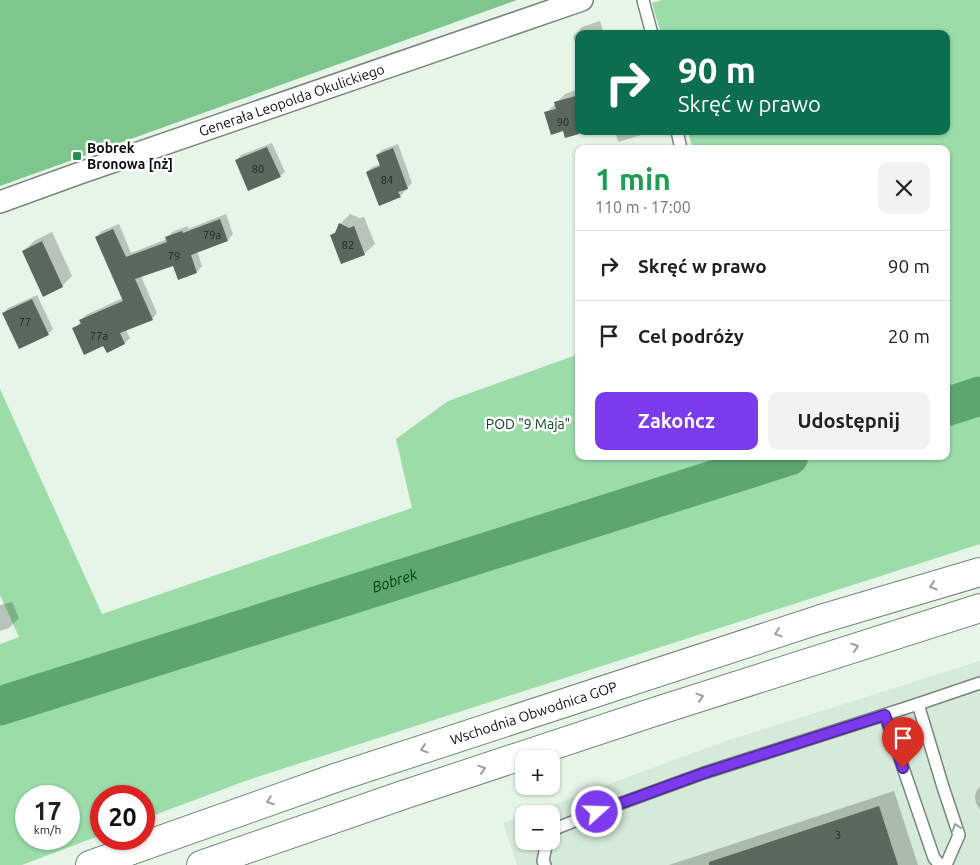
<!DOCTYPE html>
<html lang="pl">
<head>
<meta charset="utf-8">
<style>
	:root { --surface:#fff; --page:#f2f2f2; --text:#202124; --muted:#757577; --line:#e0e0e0; --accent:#7c3aed }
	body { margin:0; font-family:Ubuntu,sans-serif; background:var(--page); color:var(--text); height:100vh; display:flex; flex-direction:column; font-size:19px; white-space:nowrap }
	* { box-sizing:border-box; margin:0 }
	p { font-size:16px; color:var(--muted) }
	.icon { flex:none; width:28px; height:28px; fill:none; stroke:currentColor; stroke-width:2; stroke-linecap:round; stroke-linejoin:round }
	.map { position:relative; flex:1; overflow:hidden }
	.details { position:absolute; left:575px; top:145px; width:375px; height:315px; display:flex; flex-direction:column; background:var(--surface); border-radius:10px; box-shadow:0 1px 4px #0004 }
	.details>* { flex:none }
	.guide { position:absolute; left:575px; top:30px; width:375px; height:105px; border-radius:10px; box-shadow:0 1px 4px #0004; background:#0b6e4f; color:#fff; overflow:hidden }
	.buttons { position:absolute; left:515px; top:750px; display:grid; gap:10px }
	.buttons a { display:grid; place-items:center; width:45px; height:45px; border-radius:10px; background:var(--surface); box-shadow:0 1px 4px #0004; font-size:25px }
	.speed { position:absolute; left:15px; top:785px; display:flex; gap:10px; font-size:25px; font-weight:700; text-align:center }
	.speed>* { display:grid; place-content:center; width:65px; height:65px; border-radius:50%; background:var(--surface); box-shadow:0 1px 4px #0004; line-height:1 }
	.speed small { font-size:12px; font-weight:400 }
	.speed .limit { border:8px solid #d22; background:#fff; color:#111 }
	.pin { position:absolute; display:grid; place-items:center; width:42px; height:42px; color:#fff; margin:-51px -21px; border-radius:50% 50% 50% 0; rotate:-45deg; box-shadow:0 0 5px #0007 }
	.pin .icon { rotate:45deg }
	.me { position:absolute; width:55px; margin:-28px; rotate:70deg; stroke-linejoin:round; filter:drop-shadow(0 0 4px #0008) }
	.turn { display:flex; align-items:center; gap:18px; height:105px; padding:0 20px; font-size:22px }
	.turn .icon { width:65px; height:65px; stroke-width:2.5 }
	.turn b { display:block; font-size:35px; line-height:42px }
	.round { display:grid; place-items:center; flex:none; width:52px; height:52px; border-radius:10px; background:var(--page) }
	.overview { display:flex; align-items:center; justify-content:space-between; height:85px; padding:0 20px }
	h1 { font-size:30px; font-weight:700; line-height:38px; color:#1e9e55 }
	.action { display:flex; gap:10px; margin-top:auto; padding:10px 20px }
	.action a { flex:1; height:58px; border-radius:10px; background:var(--accent); color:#fff; font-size:20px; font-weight:700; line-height:58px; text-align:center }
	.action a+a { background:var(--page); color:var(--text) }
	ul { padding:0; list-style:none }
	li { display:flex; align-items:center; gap:15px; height:70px; padding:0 20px; border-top:1px solid var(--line) }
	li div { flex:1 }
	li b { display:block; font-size:19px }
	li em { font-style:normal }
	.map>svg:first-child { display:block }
	.built { fill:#d5ead8 }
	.green { fill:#9bdca9; fill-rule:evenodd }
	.forest { fill:#7dc68e }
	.shadow { fill:#0003 }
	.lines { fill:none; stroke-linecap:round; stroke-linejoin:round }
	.river { stroke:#5da66f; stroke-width:39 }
	.building { fill:#5a675c }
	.service-casing { stroke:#79867b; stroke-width:14 }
	.minor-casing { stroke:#79867b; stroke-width:24 }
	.motorway-casing { stroke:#79867b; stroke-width:30 }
	.service { stroke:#fff; stroke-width:11 }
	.minor { stroke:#fff; stroke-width:21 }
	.motorway { stroke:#fff; stroke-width:28 }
	.oneway { stroke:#9d9f9e }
	.route-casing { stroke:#51269a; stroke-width:12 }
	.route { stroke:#7c3aed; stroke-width:9 }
	.poi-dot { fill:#24924b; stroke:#fff; stroke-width:2 }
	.labels { text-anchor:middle; stroke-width:5; stroke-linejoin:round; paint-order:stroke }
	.number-label { font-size:11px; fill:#1f2620 }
	.street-label { font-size:14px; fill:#0b100c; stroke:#fff }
	.poi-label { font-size:14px; font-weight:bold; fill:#0b100c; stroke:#fff; text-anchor:start }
	.park-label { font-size:14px; fill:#0f4622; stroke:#fff }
	.water-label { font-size:15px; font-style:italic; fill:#013c18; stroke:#fff }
</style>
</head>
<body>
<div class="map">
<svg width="980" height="865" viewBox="0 0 980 865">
	<rect width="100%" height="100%" fill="#e6f5e8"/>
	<path class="built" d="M980,661V865H517L503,823L524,815V841H551V814H528L726,741Z"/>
	<path class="green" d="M662,0H980V544L248,780L144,819V796H101V835L22,865H0V644L19,637L0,595V389L102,614L412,508L396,439L448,401L579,354V456H946V149H693L688,131H946V34H661L652,3ZM26,796H69V839H26Z"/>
	<path class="forest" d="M0,0H517L0,186Z"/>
	<g class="shadow">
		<path d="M600,21L604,34H579V55L573,36L582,27Z"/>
		<path d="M579,89V131H582L566,136L564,130L546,113L565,94Z"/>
		<path d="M615,131H655L618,142Z"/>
		<path d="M272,143L285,172L280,176L237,160L241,155Z"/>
		<path d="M398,144L412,183L407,188L404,189L405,191L400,196L367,172L372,167L381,164L377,155L382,150Z"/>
		<path d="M226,214L233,234L228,240L197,251L202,266L197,272L178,278L173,264L141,276L157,313L152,319L126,330L130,338L125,343L104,344L73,329L81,322V320L86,315L123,298L96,237L102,231L119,224L131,253L167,239V238L172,232L188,226V229Z"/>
		<path d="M350,214L360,218L364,217L375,244L364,254L332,235L338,229L340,224Z"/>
		<path d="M52,232L72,276L62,286L24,251L34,241Z"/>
		<path d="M37,295L53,329L48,334L4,313L8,308Z"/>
		<path d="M12,602L19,618L9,628L0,631V605Z"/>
		<path d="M980,787V810L976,803L975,796L977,790Z"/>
		<path d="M894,791L918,865H669Z"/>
	</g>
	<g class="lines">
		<g class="river">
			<path d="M946,407L980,396"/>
			<path id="s1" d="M0,706L789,456"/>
		</g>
	</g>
	<g class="building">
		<path d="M579,95V134L565,138L563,131L551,135L544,112L556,109L554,102Z"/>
		<path d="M267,147L281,177L248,191L235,160Z"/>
		<path d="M393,148L408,189L398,192L401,197L379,206L366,172L380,166L376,155Z"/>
		<path d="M220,219L228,241L191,255L197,273L178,280L173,266L135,279L153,320L120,333L125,344L107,353L103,346L84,355L72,328L81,324L79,320L123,301L95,237L113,229L126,257L167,242L165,237L182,231L183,233Z"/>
		<path d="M339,223L349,228L354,226L365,255L341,264L330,235L335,233Z"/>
		<path d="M42,241L63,287L43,297L22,251Z"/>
		<path d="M32,299L49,335L19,349L2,313Z"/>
		<path d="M879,806L898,865H709V862Z"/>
	</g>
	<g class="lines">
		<g class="service-casing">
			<g id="service">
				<path d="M643,0L652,34"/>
				<path d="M677,131L681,149"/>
				<path d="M918,704L943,787L959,835L946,865"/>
				<path d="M885,715L934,858L940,865"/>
				<path d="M551,835L557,828L597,812L704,773L918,704L980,683"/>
				<path d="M545,865L543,861L547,841"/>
			</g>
		</g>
		<g class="minor-casing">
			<g id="minor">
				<path id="s2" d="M0,202L80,173L582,0"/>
			</g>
		</g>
		<g class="motorway-casing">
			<g id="motorway">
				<path id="s3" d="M90,865L338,777L821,619L980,572"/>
				<path d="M201,865L403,795L654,712L980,608"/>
			</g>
		</g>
		<use href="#service" class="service"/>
		<use href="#minor" class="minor"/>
		<use href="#motorway" class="motorway"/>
	</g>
	<defs><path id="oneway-chevron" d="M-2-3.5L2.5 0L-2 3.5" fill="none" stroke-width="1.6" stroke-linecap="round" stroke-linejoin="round" transform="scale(1.25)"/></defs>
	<g class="oneway">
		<use href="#oneway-chevron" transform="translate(933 586) rotate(164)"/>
		<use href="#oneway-chevron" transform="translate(778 633) rotate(162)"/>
		<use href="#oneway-chevron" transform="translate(855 647) rotate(-18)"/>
		<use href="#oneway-chevron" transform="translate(700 697) rotate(-18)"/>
		<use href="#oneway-chevron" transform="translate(424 749) rotate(162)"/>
		<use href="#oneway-chevron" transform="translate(482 769) rotate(-18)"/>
		<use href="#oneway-chevron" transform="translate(270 801) rotate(160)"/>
		<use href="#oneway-chevron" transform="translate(956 827) rotate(-109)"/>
	</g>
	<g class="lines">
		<g class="route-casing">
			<path id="route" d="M597,812L704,773L885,715L903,768"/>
		</g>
		<use href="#route" class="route"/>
	</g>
	<rect class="poi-dot" x="72" y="151" width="10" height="10" rx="2.5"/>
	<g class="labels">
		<g class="number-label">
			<text x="563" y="126">90</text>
			<text x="258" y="173">80</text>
			<text x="387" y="184">84</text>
			<text x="212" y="239">79a</text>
			<text x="348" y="249">82</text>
			<text x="174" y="260">79</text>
			<text x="25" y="326">77</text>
			<text x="99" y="340">77a</text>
			<text x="838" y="839">3</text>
		</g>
		<g class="street-label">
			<text dy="5" stroke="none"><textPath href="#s2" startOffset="309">Generała Leopolda Okulickiego</textPath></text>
			<text dy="5" stroke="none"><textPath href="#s3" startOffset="469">Wschodnia Obwodnica GOP</textPath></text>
		</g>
		<g class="poi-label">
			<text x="87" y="153">Bobrek<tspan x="87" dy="16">Bronowa [nż]</tspan></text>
		</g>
		<g class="park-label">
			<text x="528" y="429">POD "9 Maja"</text>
		</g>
		<g class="water-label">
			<text dy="5" stroke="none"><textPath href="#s1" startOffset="414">Bobrek</textPath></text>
		</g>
	</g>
</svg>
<div class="buttons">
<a>+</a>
<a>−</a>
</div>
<div class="speed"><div>17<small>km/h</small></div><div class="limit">20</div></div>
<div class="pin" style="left:903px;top:768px;background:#d93025"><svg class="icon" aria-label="arrive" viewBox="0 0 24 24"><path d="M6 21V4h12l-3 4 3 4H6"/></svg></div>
<svg class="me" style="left:597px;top:812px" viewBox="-20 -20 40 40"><circle r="17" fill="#7c3aed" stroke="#fff" stroke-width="3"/><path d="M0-11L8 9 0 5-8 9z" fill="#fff"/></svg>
<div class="guide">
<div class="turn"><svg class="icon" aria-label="right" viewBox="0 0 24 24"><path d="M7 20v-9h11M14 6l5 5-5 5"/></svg><div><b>90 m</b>Skręć w prawo</div></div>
</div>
<section class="details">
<div class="overview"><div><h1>1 min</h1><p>110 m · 17:00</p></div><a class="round"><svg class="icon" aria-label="close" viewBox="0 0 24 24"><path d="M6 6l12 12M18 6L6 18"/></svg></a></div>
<ul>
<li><svg class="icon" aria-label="right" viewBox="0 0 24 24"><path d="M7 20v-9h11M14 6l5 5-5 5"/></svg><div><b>Skręć w prawo</b></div><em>90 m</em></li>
<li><svg class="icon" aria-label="arrive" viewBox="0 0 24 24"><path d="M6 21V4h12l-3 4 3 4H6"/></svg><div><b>Cel podróży</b></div><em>20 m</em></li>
</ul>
<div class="action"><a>Zakończ</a><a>Udostępnij</a></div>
</section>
</div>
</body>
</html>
